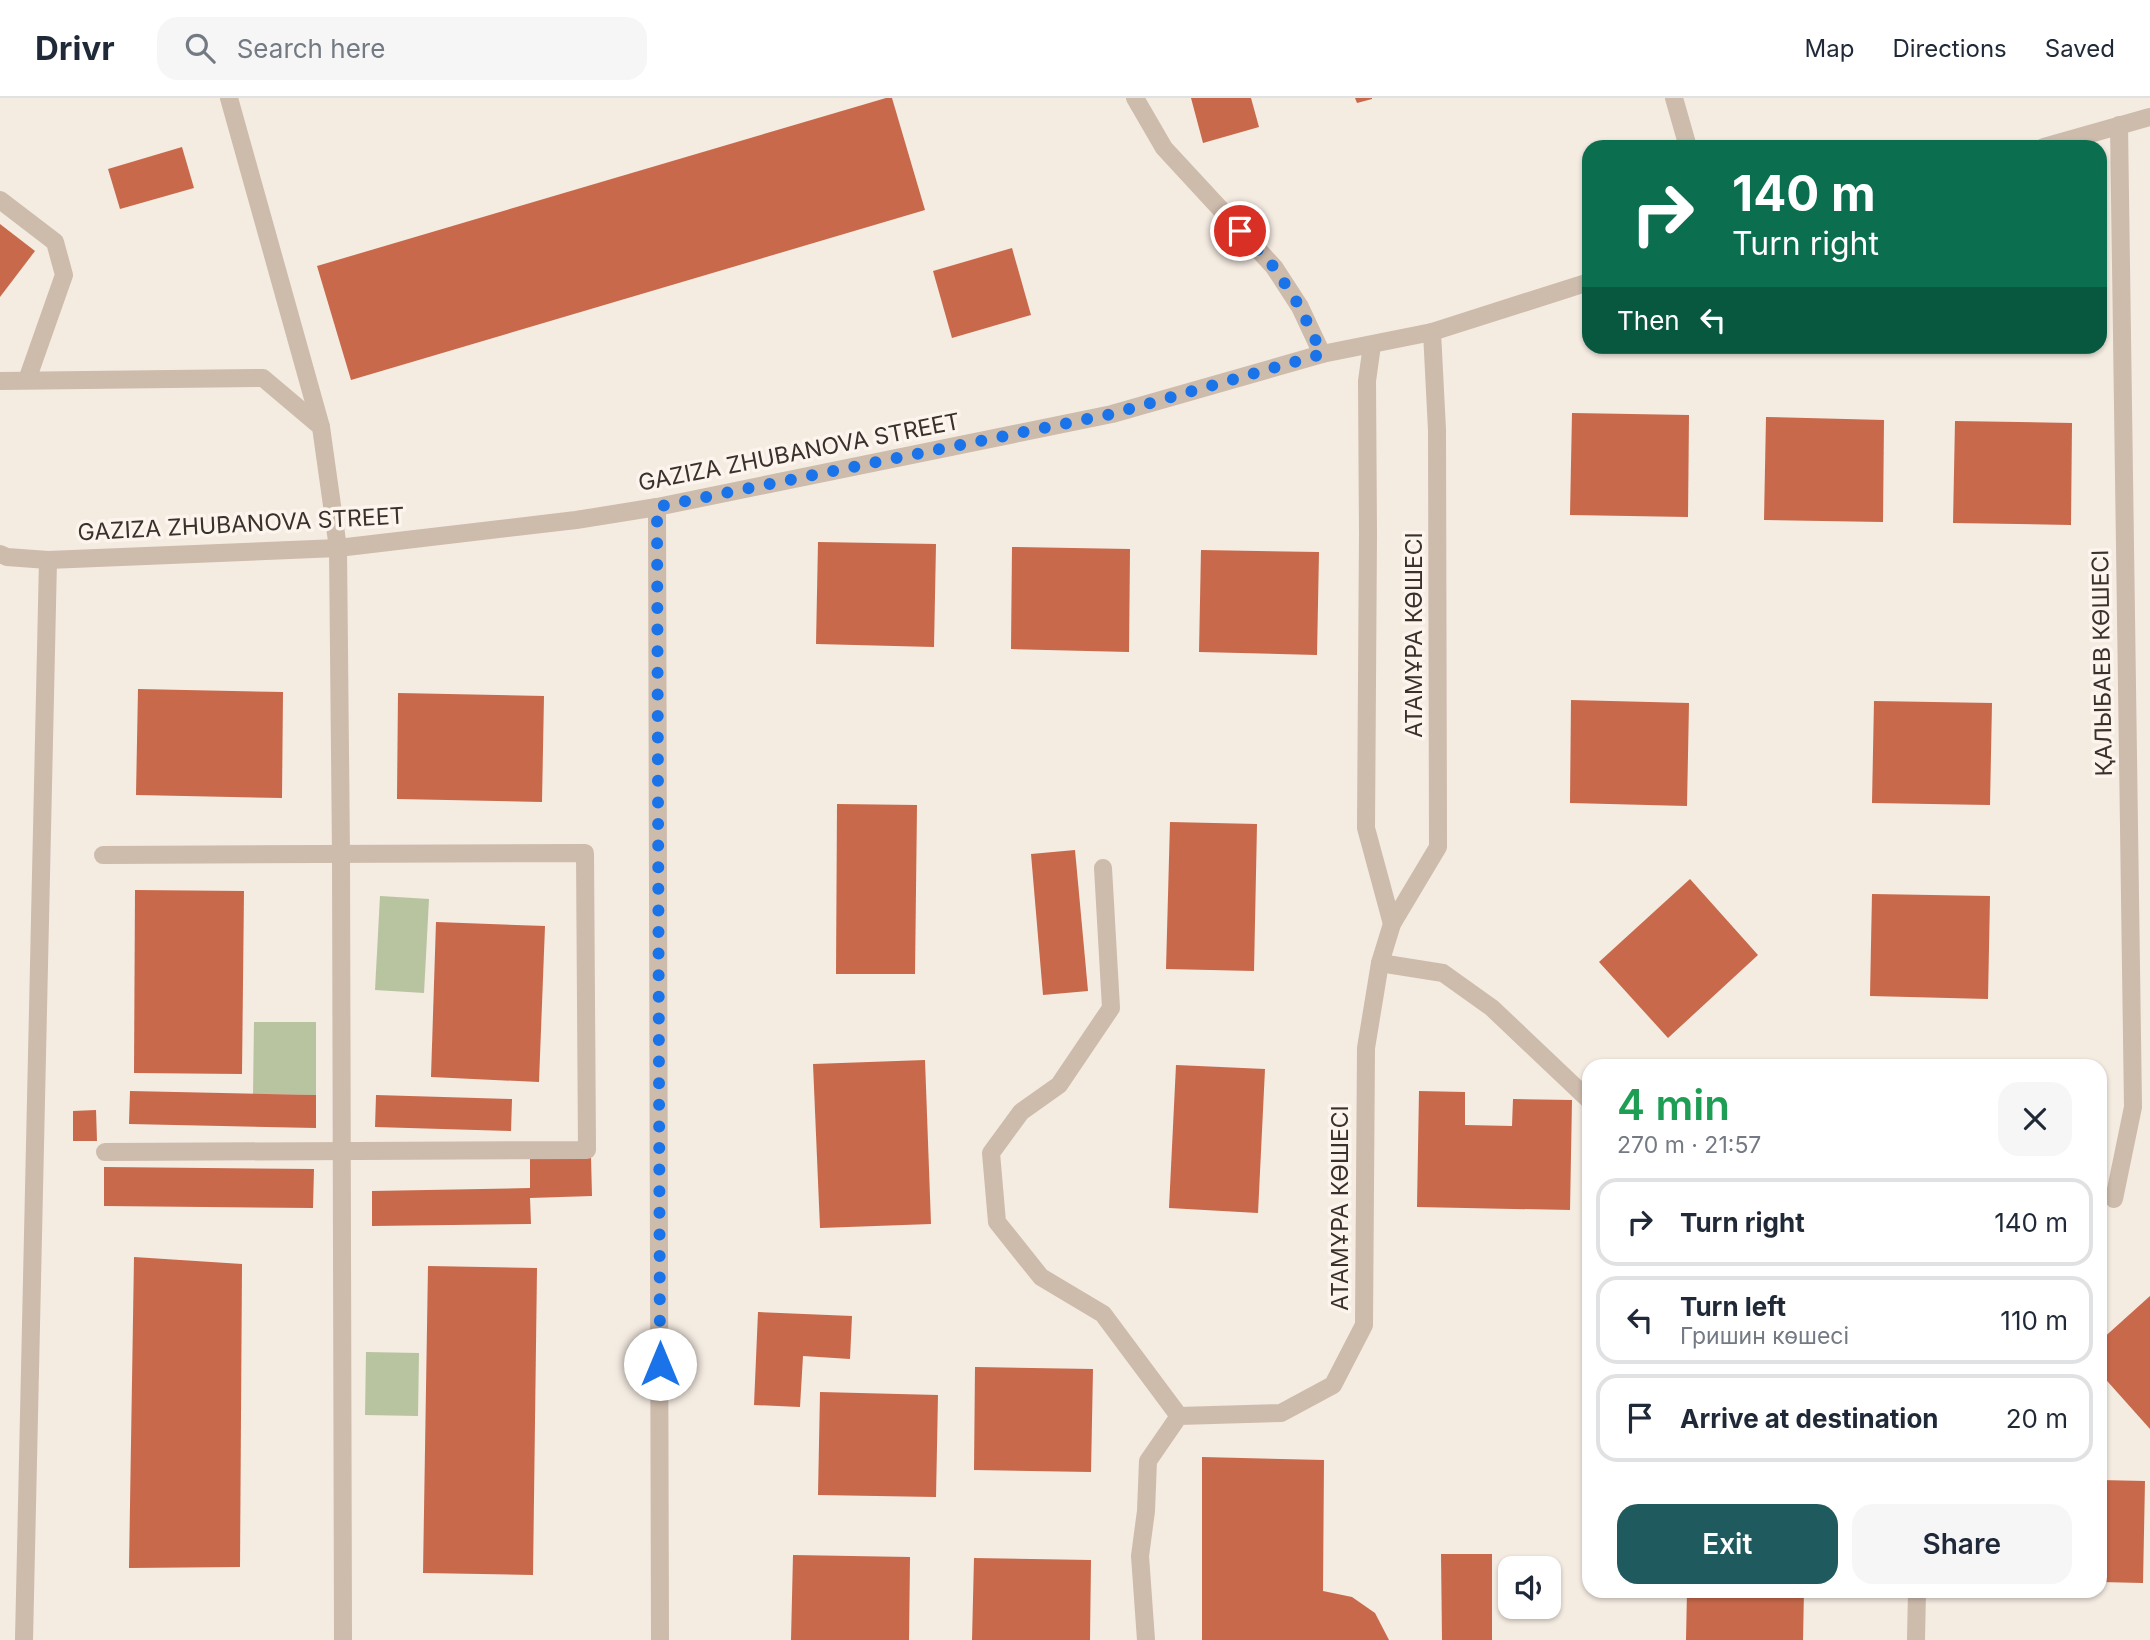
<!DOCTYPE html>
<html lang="en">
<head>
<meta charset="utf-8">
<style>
	:root { --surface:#fff; --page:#f6f6f7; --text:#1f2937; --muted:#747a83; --line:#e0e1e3; --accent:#1f5a5e }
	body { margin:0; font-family:Inter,sans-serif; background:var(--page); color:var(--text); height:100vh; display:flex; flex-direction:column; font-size:26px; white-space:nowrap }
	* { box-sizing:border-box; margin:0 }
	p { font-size:23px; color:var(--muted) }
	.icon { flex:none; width:38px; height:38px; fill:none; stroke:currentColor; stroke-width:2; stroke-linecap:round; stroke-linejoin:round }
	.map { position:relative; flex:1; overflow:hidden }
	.sheet { position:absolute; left:1582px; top:961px; width:525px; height:539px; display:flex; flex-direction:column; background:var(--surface); border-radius:21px; box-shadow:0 2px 5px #0004 }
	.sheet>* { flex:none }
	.hud { position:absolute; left:1582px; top:42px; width:525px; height:214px; border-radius:21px; box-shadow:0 2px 5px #0004; background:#0b6e4f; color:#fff; overflow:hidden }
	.tools { position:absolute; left:1498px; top:1458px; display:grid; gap:14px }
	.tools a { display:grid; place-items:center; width:63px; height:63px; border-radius:14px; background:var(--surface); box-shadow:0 2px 5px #0004; font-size:35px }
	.pin { position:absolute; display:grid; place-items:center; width:60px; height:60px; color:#fff; margin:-30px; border:4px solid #fff; border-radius:50%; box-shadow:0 2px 7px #0007 }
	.me { position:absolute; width:77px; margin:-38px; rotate:0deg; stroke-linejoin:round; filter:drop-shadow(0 0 5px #0008) }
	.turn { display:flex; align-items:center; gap:24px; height:147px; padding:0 35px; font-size:32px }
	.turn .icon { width:91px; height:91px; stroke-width:2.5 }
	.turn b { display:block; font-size:49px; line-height:60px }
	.then { display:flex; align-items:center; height:66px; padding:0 35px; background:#0003; gap:14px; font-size:26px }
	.round { display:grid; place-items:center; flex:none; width:74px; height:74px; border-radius:21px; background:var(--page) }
	.summary { display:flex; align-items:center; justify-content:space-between; height:119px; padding:0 35px }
	h1 { font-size:42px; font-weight:600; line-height:52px; color:#1e9e55 }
	.cta { display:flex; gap:14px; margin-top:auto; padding:14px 35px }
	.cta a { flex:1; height:80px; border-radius:21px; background:var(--accent); color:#fff; font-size:28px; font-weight:600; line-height:80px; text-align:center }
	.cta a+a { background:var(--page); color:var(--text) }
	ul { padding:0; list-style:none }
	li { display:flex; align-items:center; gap:21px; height:88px; margin:0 14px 10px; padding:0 21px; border:4px solid var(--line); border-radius:21px }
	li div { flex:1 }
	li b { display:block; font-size:26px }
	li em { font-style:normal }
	header { display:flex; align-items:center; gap:42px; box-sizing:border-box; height:98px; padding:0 35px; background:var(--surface); border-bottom:2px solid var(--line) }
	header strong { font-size:33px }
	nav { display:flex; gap:38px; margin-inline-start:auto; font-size:24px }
	.search { width:490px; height:63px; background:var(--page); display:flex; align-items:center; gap:18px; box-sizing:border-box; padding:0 24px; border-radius:21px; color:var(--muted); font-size:26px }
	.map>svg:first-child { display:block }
	.green { fill:#b8c4a0 }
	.building { fill:#c8694b }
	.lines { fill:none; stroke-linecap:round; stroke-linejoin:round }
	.minor { stroke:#cdbbac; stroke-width:18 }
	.route { stroke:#1a73e8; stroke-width:12; stroke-dasharray:0 21.6 }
	.labels { text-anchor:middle; stroke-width:7; stroke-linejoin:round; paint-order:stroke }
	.street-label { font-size:23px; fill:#3b302b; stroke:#fbf5ee }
</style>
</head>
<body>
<header>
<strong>Drivr</strong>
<div class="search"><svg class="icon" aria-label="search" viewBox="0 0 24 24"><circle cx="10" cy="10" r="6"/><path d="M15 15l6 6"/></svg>Search here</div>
<nav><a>Map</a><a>Directions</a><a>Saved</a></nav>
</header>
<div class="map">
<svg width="2150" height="1542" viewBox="0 0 2150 1542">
	<rect width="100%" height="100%" fill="#f4ebe1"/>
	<g class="green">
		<path d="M380,798L429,801L424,895L375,892Z"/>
		<path d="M254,924H316V997L253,996Z"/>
		<path d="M366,1254L419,1255L418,1318L365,1317Z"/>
	</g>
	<g class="building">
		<path d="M886,0H892L925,112L351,282L317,168Z"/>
		<path d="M1191,0H1251L1259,29L1203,45Z"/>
		<path d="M1355,0H1372V1L1357,5Z"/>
		<path d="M182,49L194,90L120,111L108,71Z"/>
		<path d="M0,126L35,153L0,199Z"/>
		<path d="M1012,150L1031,217L952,240L933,173Z"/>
		<path d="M1572,315L1689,317L1688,419L1570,417Z"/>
		<path d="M1766,319L1884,322L1883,424L1764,422Z"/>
		<path d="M1955,323L2072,325L2071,427L1953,425Z"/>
		<path d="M818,444L936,446L934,549L816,546Z"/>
		<path d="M1012,449L1130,451L1129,554L1011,551Z"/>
		<path d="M1201,452L1319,454L1317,557L1199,554Z"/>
		<path d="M138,591L283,594L282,700L136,697Z"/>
		<path d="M398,595L544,598L542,704L397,701Z"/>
		<path d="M1571,602L1689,605L1687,708L1570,705Z"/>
		<path d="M1874,603L1992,605L1990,707L1872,705Z"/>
		<path d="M837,706L917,707L915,876H836Z"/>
		<path d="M1170,724L1257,726L1254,873L1166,871Z"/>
		<path d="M1075,752L1088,893L1043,897L1031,756Z"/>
		<path d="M1690,781L1758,857L1668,940L1599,864Z"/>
		<path d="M135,792L244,793L242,976L134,975Z"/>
		<path d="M1872,796L1990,798L1988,901L1870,898Z"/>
		<path d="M436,824L545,828L539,984L431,979Z"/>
		<path d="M925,962L931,1126L820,1130L813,966Z"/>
		<path d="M1176,967L1265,971L1258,1115L1169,1110Z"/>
		<path d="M130,993L316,997V1030L129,1026Z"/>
		<path d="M1419,993L1465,994V1027L1512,1028L1513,1001L1572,1002L1570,1112L1417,1109Z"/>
		<path d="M376,997L512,1001L511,1033L375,1029Z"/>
		<path d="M96,1012L97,1043H73V1013Z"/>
		<path d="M591,1059L592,1098L530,1100L531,1126L372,1128V1093L530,1090V1060Z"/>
		<path d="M104,1069L314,1071L313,1110L104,1108Z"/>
		<path d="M134,1159L242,1166L240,1469L129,1470Z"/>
		<path d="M428,1168L537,1170L533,1477L423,1475Z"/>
		<path d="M2150,1198V1331L2100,1275V1243Z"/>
		<path d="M758,1214L852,1218L850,1261L803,1258L800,1309L754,1307Z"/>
		<path d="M975,1269L1093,1271L1091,1374L974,1372Z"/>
		<path d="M820,1294L938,1297L936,1399L818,1397Z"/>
		<path d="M1202,1359L1324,1362L1323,1493L1352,1499L1375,1515L1389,1542H1202Z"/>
		<path d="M2100,1382L2145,1383L2143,1485L2100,1484Z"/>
		<path d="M1441,1456H1492V1542H1442Z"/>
		<path d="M793,1457L910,1459L909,1542H791Z"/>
		<path d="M974,1460L1091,1462L1090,1542H972Z"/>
		<path d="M1687,1493H1804L1803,1542H1686Z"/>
	</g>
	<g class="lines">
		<g class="minor">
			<path d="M229,0L321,329"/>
			<path d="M1135,0L1164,50L1274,169L1300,209L1322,256"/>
			<path d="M1674,0L1688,49"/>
			<path d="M2044,49L2150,19"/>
			<path d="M0,102L55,144L64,177L27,282"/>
			<path d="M1372,247L1367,283L1368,436L1366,730L1392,826"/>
			<path d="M0,283L263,280L321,329L338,450L341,756L343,1542"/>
			<path d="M657,409L660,1542"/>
			<path d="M0,456L7,459L48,462L338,450L576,422L657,409L1112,316L1322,256L1432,234L1589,184"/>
			<path d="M103,757L585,755L587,1052L105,1054"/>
			<path d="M1103,770L1111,910L1059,987L1021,1014L991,1055L997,1124L1041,1179L1103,1216L1179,1318"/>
			<path d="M1380,865L1443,875L1492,910L1589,1002"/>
			<path d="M2114,1101L2133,1009L2119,27"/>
			<path d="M24,1542L48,462"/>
			<path d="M1146,1542L1140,1458L1146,1413L1148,1363L1179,1318L1281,1315L1333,1287L1364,1227L1366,950L1380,865L1392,826L1438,749L1437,332L1432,234"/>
			<path d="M1916,1542L1917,1493"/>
		</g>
	</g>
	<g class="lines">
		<path class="route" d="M660,1266L657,409L1112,316L1322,256L1300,209L1274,169L1240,133"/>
	</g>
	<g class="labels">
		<g class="street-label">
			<text transform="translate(799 354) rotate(-11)" y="8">GAZIZA ZHUBANOVA STREET</text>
			<text transform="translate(241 426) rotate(-3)" y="8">GAZIZA ZHUBANOVA STREET</text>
			<text transform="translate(1414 537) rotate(-90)" y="8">АТАМҰРА КӨШЕСІ</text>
			<text transform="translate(2102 565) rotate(-91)" y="8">ҚАЛЫБАЕВ КӨШЕСІ</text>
			<text transform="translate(1340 1110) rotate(-90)" y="8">АТАМҰРА КӨШЕСІ</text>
		</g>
	</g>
</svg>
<div class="tools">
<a><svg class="icon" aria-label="sound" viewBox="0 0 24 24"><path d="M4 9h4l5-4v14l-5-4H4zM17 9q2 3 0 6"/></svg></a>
</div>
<div class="pin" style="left:1240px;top:133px;background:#d93025"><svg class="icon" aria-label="arrive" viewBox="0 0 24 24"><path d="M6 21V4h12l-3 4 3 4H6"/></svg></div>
<svg class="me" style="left:660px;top:1266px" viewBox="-20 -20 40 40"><circle r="19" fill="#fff"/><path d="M0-13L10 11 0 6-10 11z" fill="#1a73e8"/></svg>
<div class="hud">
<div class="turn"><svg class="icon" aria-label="right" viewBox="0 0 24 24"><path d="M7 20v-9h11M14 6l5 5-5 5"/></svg><div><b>140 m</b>Turn right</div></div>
<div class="then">Then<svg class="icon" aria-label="left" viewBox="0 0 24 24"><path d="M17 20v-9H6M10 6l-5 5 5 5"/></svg></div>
</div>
<section class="sheet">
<div class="summary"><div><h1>4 min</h1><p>270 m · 21:57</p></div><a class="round"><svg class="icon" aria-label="close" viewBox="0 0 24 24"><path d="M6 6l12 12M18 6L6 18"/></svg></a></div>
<ul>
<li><svg class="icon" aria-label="right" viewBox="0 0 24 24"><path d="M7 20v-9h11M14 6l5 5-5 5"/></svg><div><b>Turn right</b></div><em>140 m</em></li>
<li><svg class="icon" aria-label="left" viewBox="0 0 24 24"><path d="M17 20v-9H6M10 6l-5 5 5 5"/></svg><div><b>Turn left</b><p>Гришин көшесі</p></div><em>110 m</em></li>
<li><svg class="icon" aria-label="arrive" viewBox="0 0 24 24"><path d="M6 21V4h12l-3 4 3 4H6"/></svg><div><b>Arrive at destination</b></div><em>20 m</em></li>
</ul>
<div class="cta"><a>Exit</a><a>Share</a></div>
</section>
</div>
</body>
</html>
